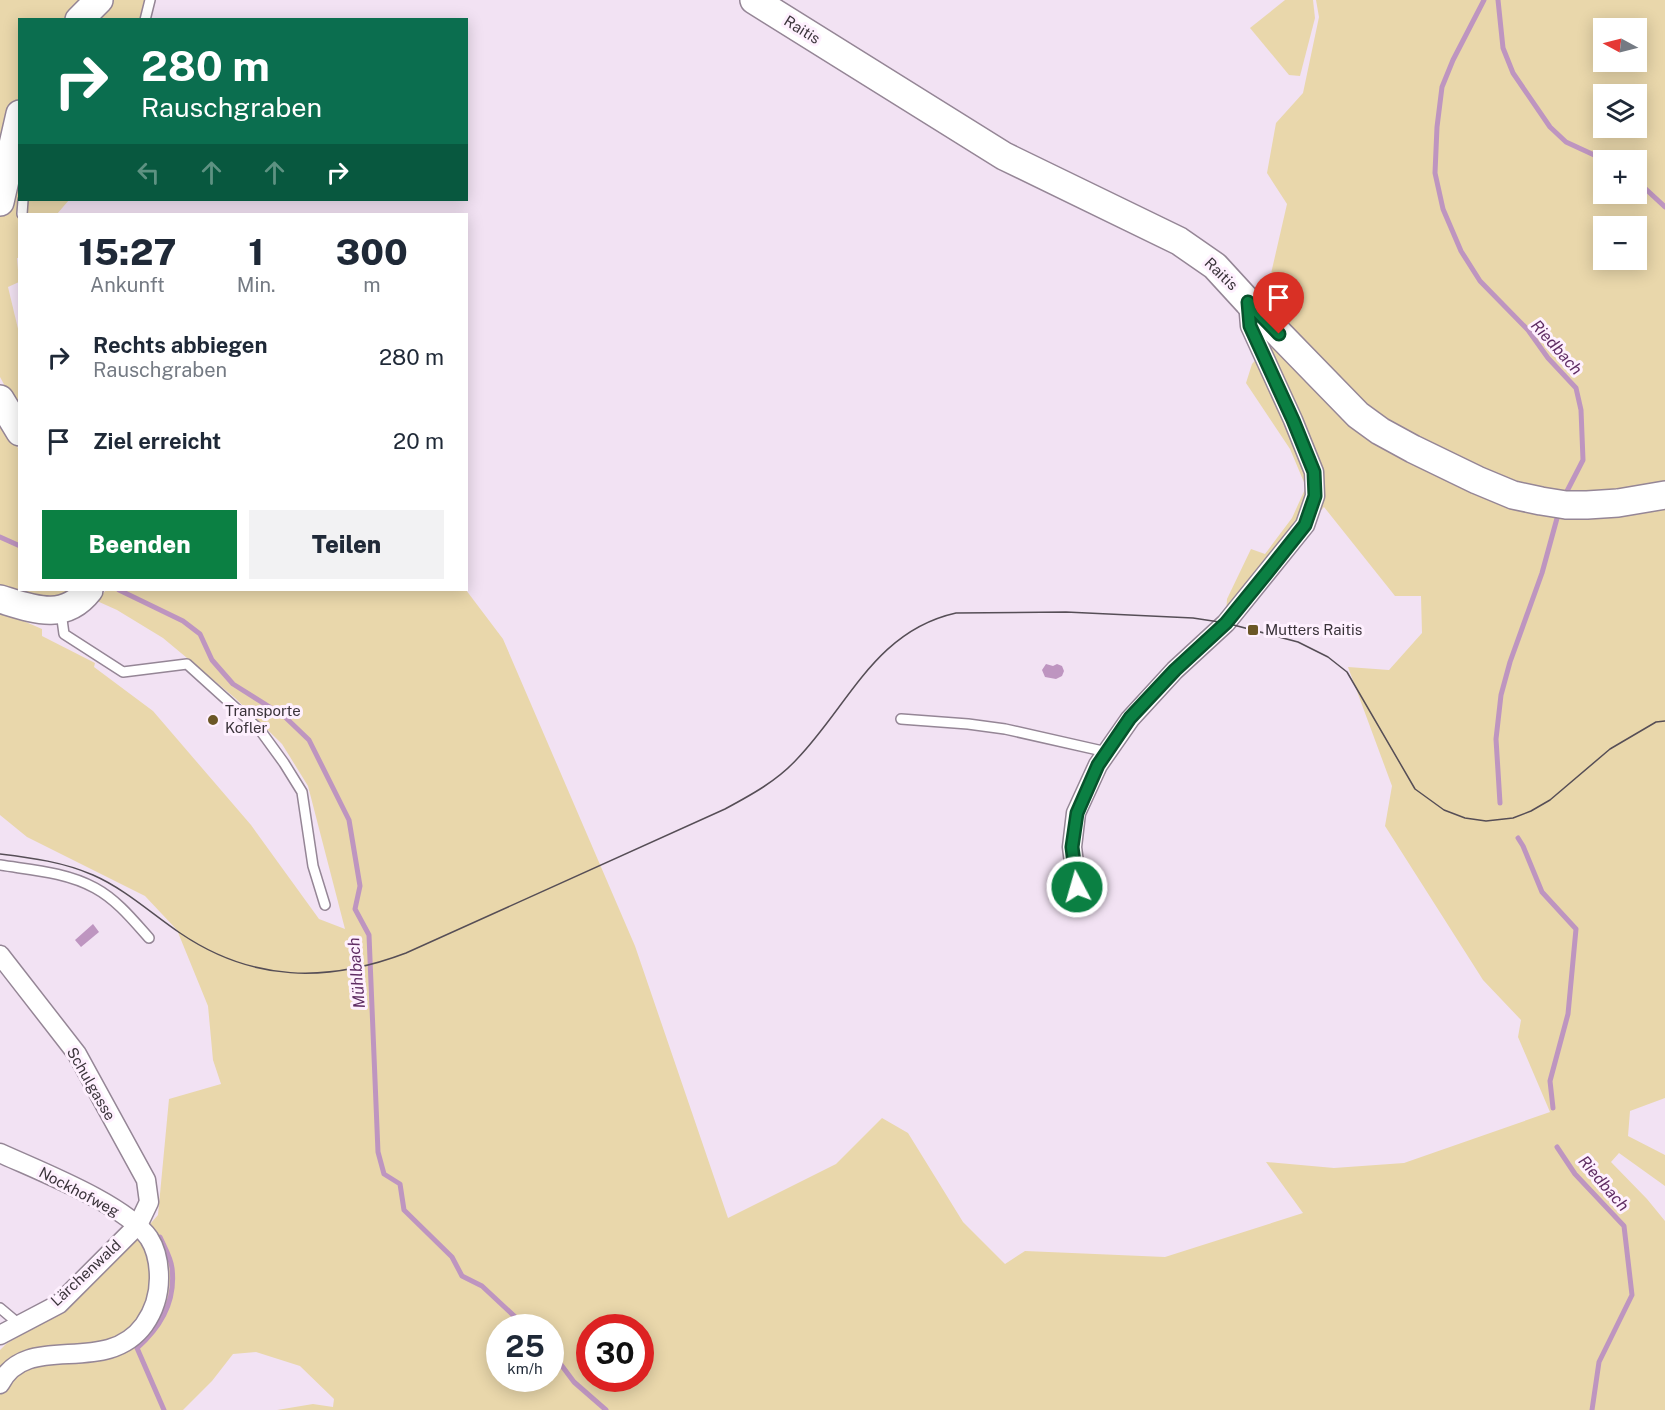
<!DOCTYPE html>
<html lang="de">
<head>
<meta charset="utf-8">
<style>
	:root { --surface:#fff; --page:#f2f2f3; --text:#1f2937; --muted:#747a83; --accent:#0b8043 }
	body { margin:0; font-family:"Public Sans",sans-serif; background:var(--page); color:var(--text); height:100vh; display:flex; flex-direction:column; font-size:22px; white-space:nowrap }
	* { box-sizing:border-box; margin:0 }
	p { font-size:20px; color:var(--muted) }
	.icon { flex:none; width:33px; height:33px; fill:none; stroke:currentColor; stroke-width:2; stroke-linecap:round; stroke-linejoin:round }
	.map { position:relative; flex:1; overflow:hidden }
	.sheet { position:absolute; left:18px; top:213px; width:450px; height:378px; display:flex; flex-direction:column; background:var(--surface); border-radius:0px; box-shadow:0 3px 15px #0003 }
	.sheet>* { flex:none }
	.guide { position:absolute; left:18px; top:18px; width:450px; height:183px; border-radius:0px; box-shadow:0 3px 15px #0003; background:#0b6e4f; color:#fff; overflow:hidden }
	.needle { width:39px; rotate:277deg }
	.buttons { position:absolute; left:1593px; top:18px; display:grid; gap:12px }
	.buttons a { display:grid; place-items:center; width:54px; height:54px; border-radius:0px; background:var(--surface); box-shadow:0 3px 15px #0003; font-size:30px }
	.speed { position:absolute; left:486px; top:1314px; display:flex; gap:12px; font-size:30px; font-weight:700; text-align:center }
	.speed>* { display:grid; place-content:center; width:78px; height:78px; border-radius:50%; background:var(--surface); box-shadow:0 3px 15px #0003; line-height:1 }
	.speed small { font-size:15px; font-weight:400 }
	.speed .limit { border:9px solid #d22; background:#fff; color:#111 }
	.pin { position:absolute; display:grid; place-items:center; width:51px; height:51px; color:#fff; margin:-62px -26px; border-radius:50% 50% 50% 0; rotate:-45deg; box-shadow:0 0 6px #0007 }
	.pin .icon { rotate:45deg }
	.me { position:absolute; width:66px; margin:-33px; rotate:354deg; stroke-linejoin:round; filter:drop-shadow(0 0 4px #0008) }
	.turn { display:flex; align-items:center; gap:21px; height:126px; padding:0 24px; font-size:27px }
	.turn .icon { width:78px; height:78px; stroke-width:2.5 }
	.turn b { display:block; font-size:42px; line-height:51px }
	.lanes { display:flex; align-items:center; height:57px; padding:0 24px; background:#0003; justify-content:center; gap:30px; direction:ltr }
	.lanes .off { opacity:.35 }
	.eta { display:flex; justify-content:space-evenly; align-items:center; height:102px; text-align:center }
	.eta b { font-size:36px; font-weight:800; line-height:42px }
	.button { display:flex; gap:12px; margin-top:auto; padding:12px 24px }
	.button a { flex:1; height:69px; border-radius:0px; background:var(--accent); color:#fff; font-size:24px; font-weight:800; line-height:69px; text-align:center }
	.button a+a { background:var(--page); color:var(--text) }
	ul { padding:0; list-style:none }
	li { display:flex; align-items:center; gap:18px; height:84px; padding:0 24px }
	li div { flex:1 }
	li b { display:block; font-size:22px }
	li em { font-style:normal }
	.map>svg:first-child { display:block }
	.green { fill:#e9d7ab; fill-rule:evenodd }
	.water { fill:#be95c0 }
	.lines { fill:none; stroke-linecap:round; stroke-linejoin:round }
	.stream { stroke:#be95c0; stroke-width:5 }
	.lane-casing { stroke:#958696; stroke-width:12 }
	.street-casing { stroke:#958696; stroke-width:21 }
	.secondary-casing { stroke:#958696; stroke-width:30 }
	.lane { stroke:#fff; stroke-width:9 }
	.street { stroke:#fff; stroke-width:18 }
	.secondary { stroke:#fff; stroke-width:27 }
	.tram { stroke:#564e56; stroke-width:1.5 }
	.route-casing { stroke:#07532c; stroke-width:15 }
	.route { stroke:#0b8043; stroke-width:10 }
	.poi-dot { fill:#6b5726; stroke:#fef0fe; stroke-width:2 }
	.labels { text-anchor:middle; stroke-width:6; stroke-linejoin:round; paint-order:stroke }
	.street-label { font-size:15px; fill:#3a333a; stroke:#fef0fe }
	.poi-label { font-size:15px; fill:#3a333a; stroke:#fef0fe; text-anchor:start }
	.water-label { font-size:16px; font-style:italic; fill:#5f2c63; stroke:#fef0fe }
</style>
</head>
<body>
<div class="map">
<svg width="1665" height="1410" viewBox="0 0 1665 1410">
	<rect width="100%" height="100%" fill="#f2e2f3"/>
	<g class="green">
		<path d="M0,0H146V6L140,19L20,20V200H69L57,214H20L19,258H17L19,282L8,287L19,333V412L0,377Z"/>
		<path d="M1285,0H1313L1315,18L1300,76L1289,75L1250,28Z"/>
		<path d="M1316,0H1665V1098L1630,1111L1628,1136L1665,1155V1186L1619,1153L1611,1162L1647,1199L1665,1221V1410H277L313,1404L333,1407L334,1399L300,1366L256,1352L233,1354L212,1381L183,1410H0V1350L6,1344L60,1311L137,1239L158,1215L169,1099L221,1084L213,1060L208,1006L177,930L145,896L27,837L0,815V613L12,616L42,629V636L95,663L94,667L153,711L251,825L319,919L345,929L308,786L282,744L235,698L163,638L117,610L97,601L106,590H466L503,639L635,946L728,1218L836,1164L882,1118L908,1133L963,1222L1005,1264L1025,1251L1165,1257L1303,1213L1266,1162L1334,1168L1404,1163L1550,1112L1518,1037L1521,1020L1483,980L1385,826L1392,786L1348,667L1389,670L1422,633L1421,596H1395L1324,507L1226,614L1227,599L1251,549L1265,554L1292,518L1306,487L1290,449L1246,383L1252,364L1267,347L1259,326L1287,204L1267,173L1276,123L1303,93L1319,17ZM1604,28H1636V62H1604ZM1604,94H1636V128H1604ZM1604,160H1636V194H1604ZM1604,226H1636V260H1604ZM500,1328H550V1378H500ZM590,1328H640V1378H590Z"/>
		<path d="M0,417L19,450L20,590H73C54,606 21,592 0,587Z"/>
	</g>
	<g class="water">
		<path d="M1046,664L1053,666L1057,664L1062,666L1064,671L1062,676L1056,679L1045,677L1042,670Z"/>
		<path d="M93,924L99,932L81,947L75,940Z"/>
	</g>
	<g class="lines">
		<g class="stream">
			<path d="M1484,0L1453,60L1442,87L1437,127L1435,173L1443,209L1461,251L1480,281L1528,330L1548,358L1576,388L1581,410L1583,460L1564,497"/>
			<path d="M1498,0L1503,48L1513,73L1550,127L1566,142L1605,160"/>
			<path d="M1636,180L1665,207"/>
			<path d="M0,537L20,546"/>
			<path d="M119,590L183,621L200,634L212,660L233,684L284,716L309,740L349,820L360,886L355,909L369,935L378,1152L384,1174L400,1184L404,1210L452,1257L462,1276L482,1286L527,1328"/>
			<path d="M1500,803L1496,739L1501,695L1510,662L1542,573L1559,511"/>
			<path d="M1518,838L1523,846L1542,892L1576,929L1568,1014L1550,1081L1553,1108"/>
			<path d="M1557,1147L1575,1174L1624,1226L1632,1295L1599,1362L1592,1410"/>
			<path d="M160,1237C164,1246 171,1258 172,1268C176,1301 161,1327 137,1348L164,1410"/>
			<path d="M550,1350L574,1382L606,1410"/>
		</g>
		<g class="lane-casing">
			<g id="lane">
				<path d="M145,20L150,0"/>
				<path d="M22,214L23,200"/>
				<path d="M61,612L64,634L123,672L187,664L260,730L284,763L302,792L313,866L325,905"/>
				<path d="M901,719L968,724L1005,729L1107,752"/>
				<path d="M0,865C31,870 66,872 95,888C117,900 133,920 149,938"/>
				<path d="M0,1308L19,1324"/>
			</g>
		</g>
		<g class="street-casing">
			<g id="street">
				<path d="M1077,887L1072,847L1076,813L1098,765L1130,719L1175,670L1226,623L1305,525L1315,496L1314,472L1293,420L1250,326L1248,302"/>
				<path d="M0,955L77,1054L146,1180L149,1202L138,1225L59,1304L0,1335"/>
				<path d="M0,1153C39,1171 125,1204 149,1238C156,1249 159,1265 159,1278C159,1295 154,1311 144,1325C105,1378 27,1330 0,1384"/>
			</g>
		</g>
		<g class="secondary-casing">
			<g id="secondary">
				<path d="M754,0L1004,156L1179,241L1215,266L1248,302L1358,415L1380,431L1413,449L1477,480L1513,495L1541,501L1566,505H1587L1618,503L1665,495"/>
				<path d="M79,20L99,0"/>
				<path d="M0,202L20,114"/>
				<path d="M0,399L20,432"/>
				<path d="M0,599C33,609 64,622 89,590"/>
			</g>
		</g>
		<use href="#lane" class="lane"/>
		<use href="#street" class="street"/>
		<use href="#secondary" class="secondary"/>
		<path class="tram" d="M0,854C33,858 63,862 93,875C125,889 152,914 180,933C252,982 327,983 406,953L725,809C751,795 777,781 797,759C849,705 875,631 956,613L1066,612L1193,618L1226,623L1298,642L1328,657L1347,672L1415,789L1444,810L1465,818L1486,821L1513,818L1531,811L1550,800L1610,749L1656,722L1665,721"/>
	</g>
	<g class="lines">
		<g class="route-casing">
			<path id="route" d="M1077,887L1072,847L1077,813L1098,765L1130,718L1175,670L1226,623L1266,574L1305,525L1315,496L1314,472L1293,420L1250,326L1248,302L1279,334"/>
		</g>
		<use href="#route" class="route"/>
	</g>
	<g class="poi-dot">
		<rect x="1247" y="624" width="12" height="12" rx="3"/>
		<circle cx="213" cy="720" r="6"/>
	</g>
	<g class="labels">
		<g class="street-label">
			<text transform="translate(802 30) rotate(32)" y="5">Raitis</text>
			<text transform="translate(1221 274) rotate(44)" y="5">Raitis</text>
			<text transform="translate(91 1084) rotate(60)" y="5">Schulgasse</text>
			<text transform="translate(79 1192) rotate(28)" y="5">Nockhofweg</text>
			<text transform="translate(86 1273) rotate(-43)" y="5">Lärchenwald</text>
		</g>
		<g class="poi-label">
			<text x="1265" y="635">Mutters Raitis</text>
			<text x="225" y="716">Transporte<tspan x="225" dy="17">Kofler</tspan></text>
		</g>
		<g class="water-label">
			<text transform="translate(1557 347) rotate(48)" y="6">Riedbach</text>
			<text transform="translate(356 973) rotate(-95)" y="6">Mühlbach</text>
			<text transform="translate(1604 1183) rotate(49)" y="6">Riedbach</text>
		</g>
	</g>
</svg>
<div class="buttons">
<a><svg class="needle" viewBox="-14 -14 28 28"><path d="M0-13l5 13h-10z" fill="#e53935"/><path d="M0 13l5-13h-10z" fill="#747a83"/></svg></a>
<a><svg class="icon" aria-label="layers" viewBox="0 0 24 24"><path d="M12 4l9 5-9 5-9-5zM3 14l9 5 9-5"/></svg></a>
<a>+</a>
<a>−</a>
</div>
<div class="speed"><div>25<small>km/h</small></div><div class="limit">30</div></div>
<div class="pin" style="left:1279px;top:334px;background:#d93025"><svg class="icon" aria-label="arrive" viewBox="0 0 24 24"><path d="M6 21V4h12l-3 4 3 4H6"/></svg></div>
<svg class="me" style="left:1077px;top:887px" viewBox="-20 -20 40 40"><circle r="17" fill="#0b8043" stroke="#fff" stroke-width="3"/><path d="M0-11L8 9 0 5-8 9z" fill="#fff"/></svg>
<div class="guide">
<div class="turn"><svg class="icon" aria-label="right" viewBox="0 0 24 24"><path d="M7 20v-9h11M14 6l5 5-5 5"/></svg><div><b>280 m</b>Rauschgraben</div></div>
<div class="lanes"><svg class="icon off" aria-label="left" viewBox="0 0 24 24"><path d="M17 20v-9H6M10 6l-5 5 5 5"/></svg><svg class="icon off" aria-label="ahead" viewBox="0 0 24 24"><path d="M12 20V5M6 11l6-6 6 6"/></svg><svg class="icon off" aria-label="ahead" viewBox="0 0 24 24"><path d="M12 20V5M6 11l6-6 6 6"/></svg><svg class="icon" aria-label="right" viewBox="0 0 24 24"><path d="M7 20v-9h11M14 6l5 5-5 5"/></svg></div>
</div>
<section class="sheet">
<div class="eta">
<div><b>15:27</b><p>Ankunft</p></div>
<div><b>1</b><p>Min.</p></div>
<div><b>300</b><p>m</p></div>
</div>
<ul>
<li><svg class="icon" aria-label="right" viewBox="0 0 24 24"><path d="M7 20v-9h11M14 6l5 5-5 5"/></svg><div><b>Rechts abbiegen</b><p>Rauschgraben</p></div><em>280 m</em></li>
<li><svg class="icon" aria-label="arrive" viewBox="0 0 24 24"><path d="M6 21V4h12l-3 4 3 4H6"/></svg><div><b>Ziel erreicht</b></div><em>20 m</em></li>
</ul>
<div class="button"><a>Beenden</a><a>Teilen</a></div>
</section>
</div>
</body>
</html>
